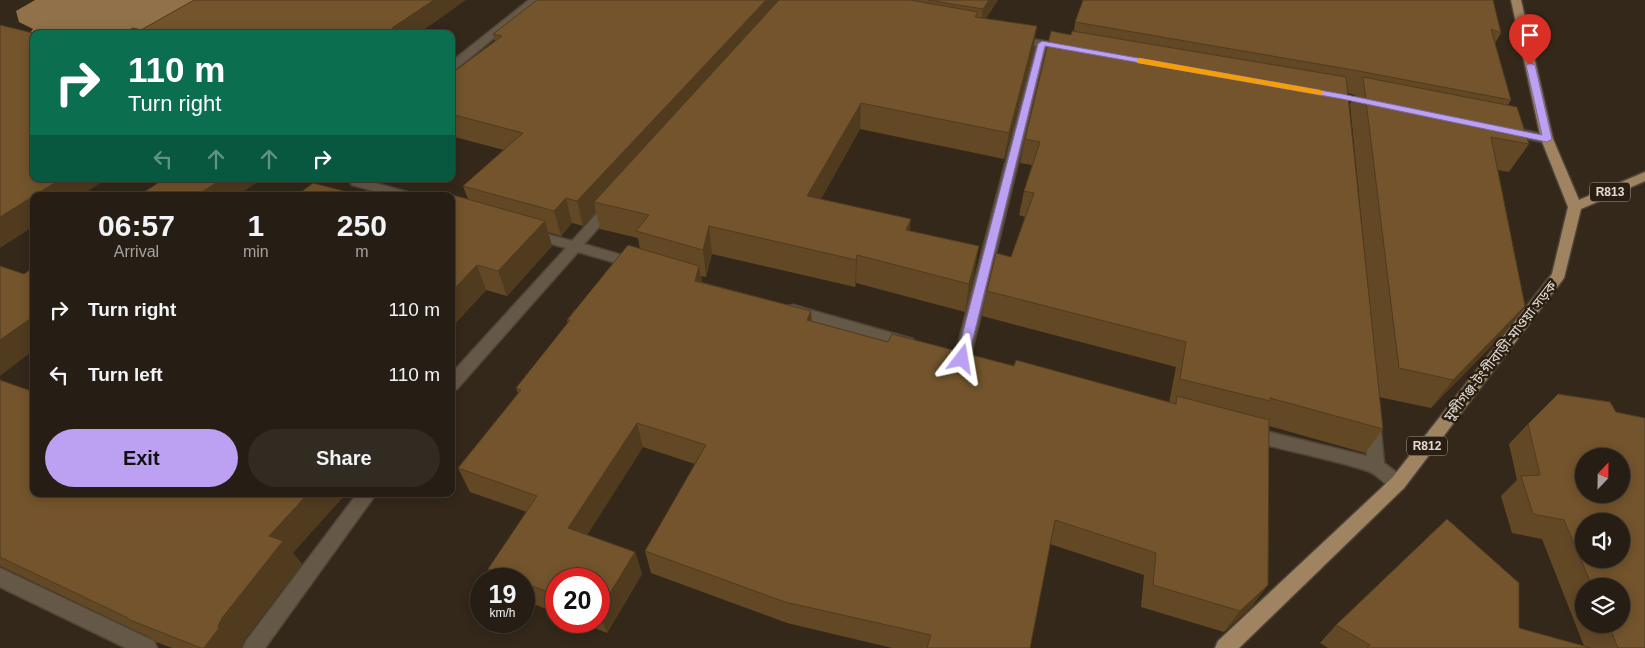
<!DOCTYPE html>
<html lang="en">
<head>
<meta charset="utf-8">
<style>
	:root { --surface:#261e14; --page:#322b22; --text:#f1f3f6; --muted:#a4a2a0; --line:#423c34; --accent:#bca0f2 }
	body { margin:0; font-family:Arial,"Noto Sans Bengali",sans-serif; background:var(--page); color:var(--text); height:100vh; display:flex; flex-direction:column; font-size:19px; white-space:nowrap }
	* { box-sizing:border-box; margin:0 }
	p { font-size:16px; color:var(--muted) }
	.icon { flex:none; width:28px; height:28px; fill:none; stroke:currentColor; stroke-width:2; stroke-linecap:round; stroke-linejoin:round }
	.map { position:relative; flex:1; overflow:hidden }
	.details { position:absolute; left:30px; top:192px; width:425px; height:305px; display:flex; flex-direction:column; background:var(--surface); border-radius:10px; box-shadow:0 2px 12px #0003,0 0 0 1px var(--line) }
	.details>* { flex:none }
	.guide { position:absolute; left:30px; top:30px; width:425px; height:152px; border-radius:10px; box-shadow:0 2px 12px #0003,0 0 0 1px var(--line); background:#0b6e4f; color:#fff; overflow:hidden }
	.needle { width:32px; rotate:22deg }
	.tools { position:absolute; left:1575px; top:448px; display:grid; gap:10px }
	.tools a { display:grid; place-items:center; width:55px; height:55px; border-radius:50%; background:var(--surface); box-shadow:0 2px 12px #0003,0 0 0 1px var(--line); font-size:25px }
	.speed { position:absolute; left:470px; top:568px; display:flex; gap:10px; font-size:25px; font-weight:700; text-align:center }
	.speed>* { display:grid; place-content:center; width:65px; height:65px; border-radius:50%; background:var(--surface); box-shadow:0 2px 12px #0003,0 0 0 1px var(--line); line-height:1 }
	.speed small { font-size:12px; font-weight:400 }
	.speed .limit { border:8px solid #d22; background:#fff; color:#111 }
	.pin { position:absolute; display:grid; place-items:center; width:42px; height:42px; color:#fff; margin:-51px -21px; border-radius:50% 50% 50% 0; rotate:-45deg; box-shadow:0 0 5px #0007 }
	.pin .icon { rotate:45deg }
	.me { position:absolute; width:55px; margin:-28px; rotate:14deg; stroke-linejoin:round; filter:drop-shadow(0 0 4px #0008) }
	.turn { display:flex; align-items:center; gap:18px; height:105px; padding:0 15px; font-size:22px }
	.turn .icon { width:65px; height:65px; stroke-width:2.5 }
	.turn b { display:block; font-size:35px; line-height:42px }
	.lanes { display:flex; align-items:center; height:48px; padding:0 15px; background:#0003; justify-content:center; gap:25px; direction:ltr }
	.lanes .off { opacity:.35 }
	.eta { display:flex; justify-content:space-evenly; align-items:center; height:85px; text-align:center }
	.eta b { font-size:30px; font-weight:800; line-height:35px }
	.action { display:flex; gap:10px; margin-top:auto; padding:10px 15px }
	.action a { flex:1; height:58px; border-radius:30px; background:var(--accent); color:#111; font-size:20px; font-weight:800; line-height:58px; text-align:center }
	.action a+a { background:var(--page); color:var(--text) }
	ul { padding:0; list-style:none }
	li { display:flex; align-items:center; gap:15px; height:65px; padding:0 15px }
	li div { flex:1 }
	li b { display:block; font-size:19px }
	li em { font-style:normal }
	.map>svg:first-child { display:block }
	.water { fill:#917149 }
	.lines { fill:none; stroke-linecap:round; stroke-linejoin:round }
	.minor-casing { stroke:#4f4538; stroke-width:3 }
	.major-casing { stroke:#4f4538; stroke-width:3 }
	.minor { fill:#665847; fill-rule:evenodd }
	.major { fill:#a08462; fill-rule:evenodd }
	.wall { fill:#634826; fill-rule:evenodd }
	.shaded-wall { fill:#503b1f }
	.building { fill:#73542c; stroke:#503b1f; fill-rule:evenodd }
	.route { fill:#bca0f2; stroke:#7a689d }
	.slow { fill:#f59e0b }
	.labels { text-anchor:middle; stroke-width:5; stroke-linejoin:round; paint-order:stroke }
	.shield { fill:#291e11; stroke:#aba299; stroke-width:1 }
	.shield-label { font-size:12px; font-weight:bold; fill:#e3dbd3 }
	.street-label { font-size:14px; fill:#e3dbd3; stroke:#291e11 }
</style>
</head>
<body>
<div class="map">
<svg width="1645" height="648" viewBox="0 0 1645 648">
	<rect width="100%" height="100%" fill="#33281a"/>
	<path class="water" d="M35,0H213L146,34H34L21,44L33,29L19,22L16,11Z"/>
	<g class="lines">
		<g class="minor-casing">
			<g id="minor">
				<path d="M529,0H540L455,70L451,71V62Z"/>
				<path d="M1014,36L1067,45L1072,48L1067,51L1046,48L970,359L968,363L962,365L956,363L954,359L1036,46L1010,41L1009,39L1010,37Z"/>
				<path d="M1505,126L1551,136L1553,139L1547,143L1501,133L1499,130Z"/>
				<path d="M349,179H361L411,193L412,196H392L352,185Z"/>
				<path d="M612,201L619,205L584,244L642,261L644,264L642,267L637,269L578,252L457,389L451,391V374L566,248L527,237L525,234L527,231L532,230L572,241L607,202Z"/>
				<path d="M793,305L913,339L916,343L913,347L908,349L788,314L786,310L788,306Z"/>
				<path d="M1372,414L1378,416L1380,421L1384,463L1404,478L1407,483L1404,488C1389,494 1382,476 1368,471C1330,459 1289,451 1249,441L1243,439L1241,434L1243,429L1249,427L1367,456L1364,421L1366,416Z"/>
				<path d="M357,494H376L265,648H243L246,641Z"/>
				<path d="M0,568L154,641L157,648H126L0,587Z"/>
			</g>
		</g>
		<g class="major-casing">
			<path id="major" d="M1511,0H1521L1553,139L1579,200L1645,172V181L1581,209L1564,278L1404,488L1239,648H1215L1218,641L1392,478L1552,274L1568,207L1541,139Z"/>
		</g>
		<use href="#minor" class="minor"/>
		<use href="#major" class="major"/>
	</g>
	<g class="wall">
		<path d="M537,0H998L986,18L1033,52L1004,159L860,129L821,199L910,231L974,274L965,312L856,283L855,287L712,254L706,277L701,276L702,282L811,311L812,321L888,342L1014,366L1169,403L1176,367L982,316L987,291L1011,257L1025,217L1019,215L1024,191L1032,165L1020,163L1025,139L1071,35L1074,31L1075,22L1493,0L1501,33L1495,43L1511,100L1508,105L1529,144L1509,172L1498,170L1525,306L1502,335L1431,408L1379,397L1383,429L1365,453L1269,426L1268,585L1251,607L1224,632L1141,607L1144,575L1050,544L1030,648H892L787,623L651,573L645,551L695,464L643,447L587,535L635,552L642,574L607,633L578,621H599V579H556V613L524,600V579H494L488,569L527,512L470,492L458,468L518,393L516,388L568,323L567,320L640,249L638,238L600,229L596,212L583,226L572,223L561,236L548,232L552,246L507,296L486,290L451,328L468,199L463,186L504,150L451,136V74L495,41L493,34ZM1348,93L1355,95L1350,104L1376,367Z"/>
		<path d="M0,380L293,553L302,564L244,640L242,648H172L156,642L151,638L0,566Z"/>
		<path d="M1616,412L1645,648H1328L1320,643L1336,625L1519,628L1584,646L1542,539L1512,533L1501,496L1517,480L1509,444L1528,424ZM1584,586H1621V624H1584Z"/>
	</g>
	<g class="shaded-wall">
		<path d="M434,0H466L418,34H394L392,28Z"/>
		<path d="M766,0H781L594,202L596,212L583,226L577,201Z"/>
		<path d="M989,0H998L980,28L983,9Z"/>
		<path d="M1037,26L1033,52L1004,159L1009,133Z"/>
		<path d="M861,103L860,129L807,224V196Z"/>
		<path d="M61,179H107L80,196H34V226L0,248V217Z"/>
		<path d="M222,179H262L237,196H196Z"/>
		<path d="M566,198L572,223L561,236L554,211Z"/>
		<path d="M911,219L908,247L906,230Z"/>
		<path d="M545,221L552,246L507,296L498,271Z"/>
		<path d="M709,226L712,254L706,277L703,250Z"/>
		<path d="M979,246L974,274L965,312L969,284Z"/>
		<path d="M857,255L856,283L855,287L856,260Z"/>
		<path d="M477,265L486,290L451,328V292Z"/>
		<path d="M699,266L703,291L695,281Z"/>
		<path d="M1525,306L1502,335L1431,408L1453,380Z"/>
		<path d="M811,311L812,336L807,320Z"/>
		<path d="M34,316V350L0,376V340Z"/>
		<path d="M637,423L643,447L577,551L568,528Z"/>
		<path d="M308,494H346L293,553L302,564L244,640L242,648H204L218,626L222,618L269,536Z"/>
		<path d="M635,552L642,574L607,633L599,611Z"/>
		<path d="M1268,585L1251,607L1224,632L1240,611Z"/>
	</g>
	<g class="building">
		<path d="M194,0H434L392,28L401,30L396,34H122L133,28L141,30Z"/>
		<path d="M537,0H766L577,201L566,198L554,211L463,186L523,133L451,114V74L502,36L493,34Z"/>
		<path d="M779,0H910L978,12L975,17L1037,26L1009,133L861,103L807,196L911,219L906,230L979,246L969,284L857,255L856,260L709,226L703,250L636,231L649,215L594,202Z"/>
		<path d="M928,0H989L983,9Z"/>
		<path d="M1083,0H1493L1501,33L1491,29L1511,100L1353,70L1075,22Z"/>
		<path d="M0,25L37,34H34V179H61L0,217Z"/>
		<path d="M1051,31L1071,35L1072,31L1346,77L1383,429L1270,398V401L1180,379L1186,342L987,291L996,253L1011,257L1034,193L1024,191L1040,142L1025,139Z"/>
		<path d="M1363,77L1517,107L1529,144L1491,137L1525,306L1453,380L1399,368Z"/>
		<path d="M164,179H222L196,196H138Z"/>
		<path d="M313,183L363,196H296Z"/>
		<path d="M453,195L545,221L498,271L477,265L451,292V196Z"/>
		<path d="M628,245L699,266L695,281L811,311L807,320L888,342L892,334L1014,366L1016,360L1176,404L1177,396L1269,420L1268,585L1240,611L1153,585L1156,553L1055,520L1030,648H927L931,635L785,602L645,551L706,445L637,423L568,528L635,552L599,611V579H556V595L524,583V579H514L488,569L537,496L458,468L521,390L516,388L570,320H567Z"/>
		<path d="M0,266L24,274L34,267V316L0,340Z"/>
		<path d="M0,380L34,392V494H308L269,536L283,541L222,618L218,626L219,628L204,648H201L130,620L128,618L0,557Z"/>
		<path d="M1558,394L1610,402L1616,412L1645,418V648H1618L1608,624H1621V586H1592L1564,520L1533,514L1521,476L1540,475L1528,424ZM1584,456H1621V494H1584ZM1584,521H1621V559H1584Z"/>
		<path d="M1447,519L1519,583V628L1591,648H1367L1370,645L1336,625Z"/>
	</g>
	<path class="route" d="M1042,41L1342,94L1542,135L1526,65L1530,63L1535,65L1552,139L1547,142L1342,99L1045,46L968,359L962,363L956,359L1038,44Z"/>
	<path class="slow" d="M1140,58L1320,90L1324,93L1320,95L1137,63V59Z"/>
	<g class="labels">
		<g class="shield">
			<rect x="1590" y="182.5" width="40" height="19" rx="4"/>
			<rect x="1407" y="436.5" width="40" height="19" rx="4"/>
		</g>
		<g class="shield-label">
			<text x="1610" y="196">R813</text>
			<text x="1427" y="450">R812</text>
		</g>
		<g class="street-label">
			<text transform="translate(1500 351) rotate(-52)" y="5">মুন্সীগঞ্জ-টংগীবাড়ী-মাওয়া সড়ক</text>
		</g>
	</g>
</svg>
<div class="tools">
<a><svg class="needle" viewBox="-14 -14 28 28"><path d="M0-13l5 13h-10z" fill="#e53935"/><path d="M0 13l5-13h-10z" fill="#a4a2a0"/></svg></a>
<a><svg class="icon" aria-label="sound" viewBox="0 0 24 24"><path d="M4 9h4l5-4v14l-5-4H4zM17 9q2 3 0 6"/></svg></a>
<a><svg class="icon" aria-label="layers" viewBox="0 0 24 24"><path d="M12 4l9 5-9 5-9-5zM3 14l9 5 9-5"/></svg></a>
</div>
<div class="speed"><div>19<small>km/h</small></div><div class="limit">20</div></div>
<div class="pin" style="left:1530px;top:65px;background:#d93025"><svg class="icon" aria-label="arrive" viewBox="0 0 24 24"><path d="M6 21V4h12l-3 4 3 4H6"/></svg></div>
<svg class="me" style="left:962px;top:359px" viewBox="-20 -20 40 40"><path d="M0-17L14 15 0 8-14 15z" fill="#bca0f2" stroke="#fff" stroke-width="4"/></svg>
<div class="guide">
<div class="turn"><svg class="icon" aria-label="right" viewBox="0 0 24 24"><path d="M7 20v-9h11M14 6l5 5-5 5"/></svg><div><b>110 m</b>Turn right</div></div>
<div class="lanes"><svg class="icon off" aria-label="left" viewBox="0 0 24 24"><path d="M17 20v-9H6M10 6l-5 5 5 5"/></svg><svg class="icon off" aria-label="ahead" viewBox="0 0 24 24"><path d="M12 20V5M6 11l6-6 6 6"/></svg><svg class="icon off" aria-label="ahead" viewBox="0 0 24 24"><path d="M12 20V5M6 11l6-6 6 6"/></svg><svg class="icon" aria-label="right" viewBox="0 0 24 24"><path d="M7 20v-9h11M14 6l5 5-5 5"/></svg></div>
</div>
<section class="details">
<div class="eta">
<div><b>06:57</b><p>Arrival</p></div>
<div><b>1</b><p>min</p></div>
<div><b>250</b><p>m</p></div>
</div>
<ul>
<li><svg class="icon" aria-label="right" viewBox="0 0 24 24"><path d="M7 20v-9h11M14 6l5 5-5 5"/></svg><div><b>Turn right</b></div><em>110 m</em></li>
<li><svg class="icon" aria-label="left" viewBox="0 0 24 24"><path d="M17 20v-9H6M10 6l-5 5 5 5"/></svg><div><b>Turn left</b></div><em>110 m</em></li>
</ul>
<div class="action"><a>Exit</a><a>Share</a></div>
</section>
</div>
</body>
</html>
